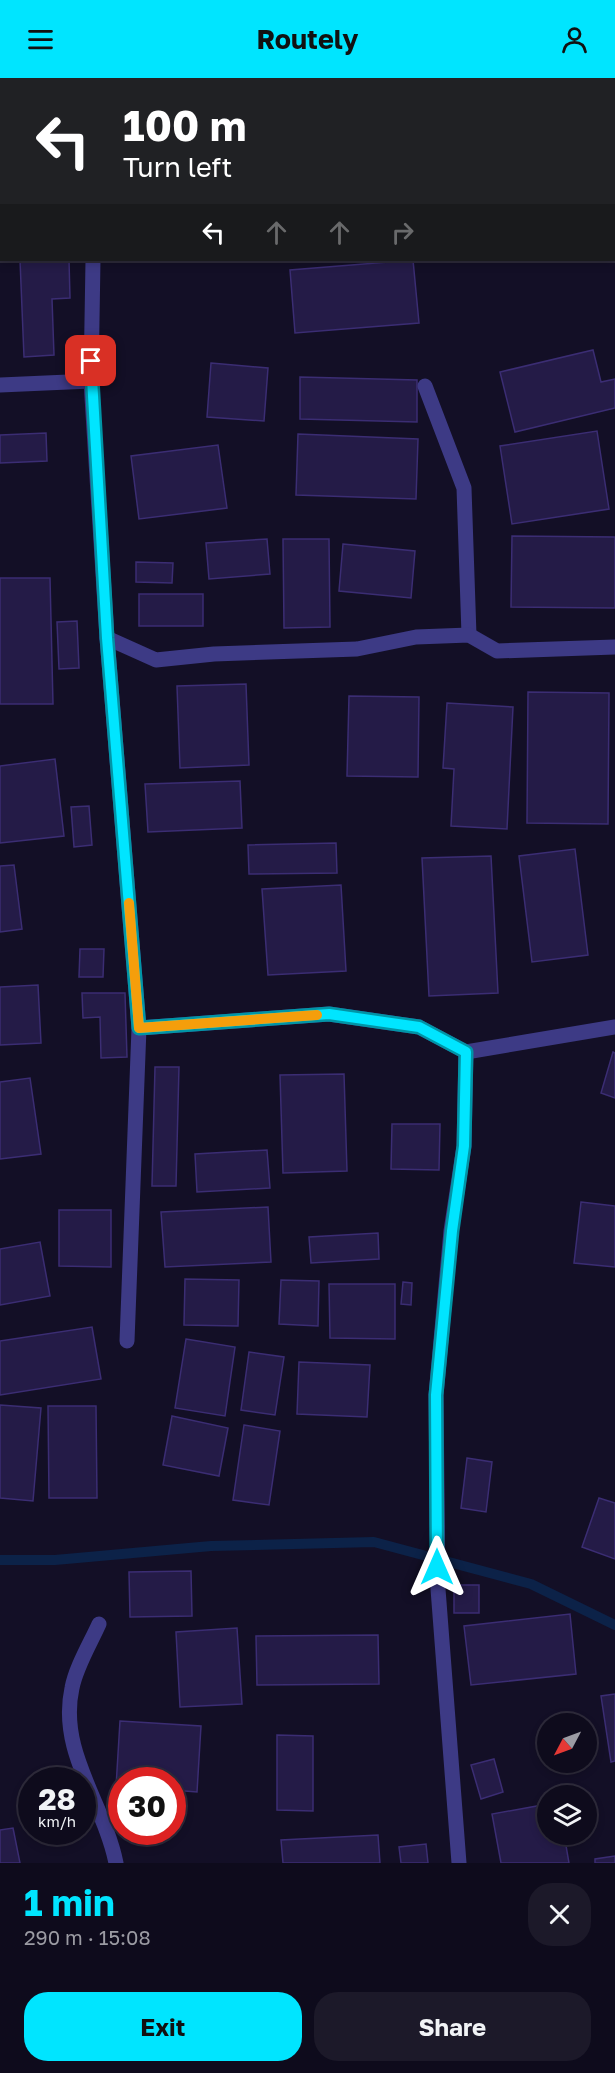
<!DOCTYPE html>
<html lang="en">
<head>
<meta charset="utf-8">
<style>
	:root { --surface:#0e0b1c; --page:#1c1929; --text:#f1f3f6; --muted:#9b9ba3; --line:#2e2b3b; --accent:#00e5ff }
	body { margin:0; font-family:"Golos Text",sans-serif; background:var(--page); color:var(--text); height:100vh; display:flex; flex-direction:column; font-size:22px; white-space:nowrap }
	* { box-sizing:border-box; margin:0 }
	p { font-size:20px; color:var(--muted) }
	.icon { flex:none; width:33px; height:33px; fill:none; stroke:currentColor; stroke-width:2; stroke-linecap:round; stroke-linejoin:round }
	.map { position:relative; height:1785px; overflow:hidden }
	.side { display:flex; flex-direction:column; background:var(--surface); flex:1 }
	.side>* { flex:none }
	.banner { position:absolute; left:0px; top:0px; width:615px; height:183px; box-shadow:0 3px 9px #0003,0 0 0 2px var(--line); background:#202124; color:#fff; overflow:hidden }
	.needle { width:39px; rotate:229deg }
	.controls { position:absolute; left:537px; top:1635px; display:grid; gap:12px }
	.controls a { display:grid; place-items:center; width:60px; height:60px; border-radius:50%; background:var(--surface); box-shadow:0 3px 9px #0003,0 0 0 2px var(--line); font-size:30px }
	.speed { position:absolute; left:18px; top:1689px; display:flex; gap:12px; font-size:30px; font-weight:700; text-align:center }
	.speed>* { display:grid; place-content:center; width:78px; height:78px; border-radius:50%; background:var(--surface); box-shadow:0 3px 9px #0003,0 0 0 2px var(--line); line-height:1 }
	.speed small { font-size:15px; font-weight:400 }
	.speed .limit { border:9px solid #d22; background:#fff; color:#111 }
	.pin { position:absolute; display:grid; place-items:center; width:51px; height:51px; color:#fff; margin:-26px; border-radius:12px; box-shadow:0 3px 9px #0006 }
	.me { position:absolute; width:66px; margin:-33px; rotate:0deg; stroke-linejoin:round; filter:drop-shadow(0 0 4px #0008) }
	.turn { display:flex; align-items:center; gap:21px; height:126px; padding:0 24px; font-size:27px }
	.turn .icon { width:78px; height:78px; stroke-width:2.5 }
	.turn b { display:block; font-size:42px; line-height:51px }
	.lanes { display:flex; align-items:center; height:57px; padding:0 24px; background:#0003; justify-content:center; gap:30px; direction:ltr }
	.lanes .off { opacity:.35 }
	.round { display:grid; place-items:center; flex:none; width:63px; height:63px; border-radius:24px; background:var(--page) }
	.overview { display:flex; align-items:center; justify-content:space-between; height:102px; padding:0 24px }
	h1 { font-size:36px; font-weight:700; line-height:45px; color:var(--accent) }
	.primary-button { display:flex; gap:12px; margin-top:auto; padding:12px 24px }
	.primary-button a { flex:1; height:69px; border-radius:24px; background:var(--accent); color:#111; font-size:24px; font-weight:700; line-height:69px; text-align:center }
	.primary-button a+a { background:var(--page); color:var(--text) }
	header { display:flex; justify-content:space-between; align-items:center; height:78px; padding:0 24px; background:var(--accent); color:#111; font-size:27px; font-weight:700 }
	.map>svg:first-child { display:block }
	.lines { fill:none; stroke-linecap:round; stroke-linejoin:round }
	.stream { stroke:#0c2248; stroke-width:10 }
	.building { fill:#241b47; stroke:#3b2d73; stroke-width:1.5 }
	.minor { stroke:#3d3a85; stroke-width:15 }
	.route-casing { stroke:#0095a6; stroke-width:15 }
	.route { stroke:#00e5ff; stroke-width:10 }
	.slow { stroke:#f59e0b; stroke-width:10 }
</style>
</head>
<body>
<header><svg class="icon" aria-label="menu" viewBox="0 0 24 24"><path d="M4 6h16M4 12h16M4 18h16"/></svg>Routely<svg class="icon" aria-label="person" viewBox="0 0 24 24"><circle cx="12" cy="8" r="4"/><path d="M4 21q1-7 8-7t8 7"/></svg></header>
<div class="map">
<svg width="615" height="1785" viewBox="0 0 615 1785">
	<rect width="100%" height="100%" fill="#130f26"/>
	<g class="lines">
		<path class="stream" d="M0,1482H55L211,1468L374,1464L531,1506L615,1547"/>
	</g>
	<g class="building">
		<rect x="103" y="0" width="63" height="2"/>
		<path d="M20,182H69L70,220L52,221L54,277L24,279Z"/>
		<path d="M413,182L419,245L295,255L290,192Z"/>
		<path d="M593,272L601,304L615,301V330L515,354L500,294Z"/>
		<path d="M211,285L268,290L264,343L207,339Z"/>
		<path d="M300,299L417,302V344L300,341Z"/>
		<path d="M597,353L609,431L512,446L500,368Z"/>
		<path d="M46,355L47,383L0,385V357Z"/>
		<path d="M298,356L418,361L416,421L296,417Z"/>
		<path d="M218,367L227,430L139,441L131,378Z"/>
		<path d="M512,458L615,459V530L511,529Z"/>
		<path d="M267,461L270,496L209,501L206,465Z"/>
		<path d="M283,461H329L330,549L284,550Z"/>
		<path d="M343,466L415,473L411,520L339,513Z"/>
		<path d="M136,484L173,485L172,505L136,504Z"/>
		<path d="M0,500H50L53,626H0Z"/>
		<rect x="139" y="516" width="64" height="32"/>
		<path d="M77,543L79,590L59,591L57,544Z"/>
		<path d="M246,606L249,687L180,690L177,608Z"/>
		<path d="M528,614L609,615L608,746L527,745Z"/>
		<path d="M349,618L419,619L418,699L347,698Z"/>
		<path d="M447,625L513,629L507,751L451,748L454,691L443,690Z"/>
		<path d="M55,681L64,758L0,765V688Z"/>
		<path d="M240,703L242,750L148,754L145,706Z"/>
		<path d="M89,728L92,767L74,769L71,729Z"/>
		<path d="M336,765L337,795L249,796L248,767Z"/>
		<path d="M575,771L588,877L532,884L519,778Z"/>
		<path d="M491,778L498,915L429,918L422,780Z"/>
		<path d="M14,787L22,851L0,854V788Z"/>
		<path d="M341,807L346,893L268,897L262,811Z"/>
		<path d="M80,871H104L103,899H79Z"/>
		<path d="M38,907L41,965L0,967V909Z"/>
		<path d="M82,915H125L127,979L101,980L100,939L83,940Z"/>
		<path d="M613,974L615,975V1020L601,1015Z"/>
		<path d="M155,989H179L176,1108H152Z"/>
		<path d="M344,996L347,1093L283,1095L280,997Z"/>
		<path d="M30,1000L41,1076L0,1081V1004Z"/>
		<path d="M392,1046H440L439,1092L391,1091Z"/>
		<path d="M267,1072L270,1110L197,1114L195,1076Z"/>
		<path d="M581,1124L615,1128V1189L574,1185Z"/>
		<path d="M268,1129L271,1184L165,1189L161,1134Z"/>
		<path d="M59,1132H111V1189L59,1188Z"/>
		<path d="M378,1155L379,1181L311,1185L309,1159Z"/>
		<path d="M40,1164L50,1218L0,1227V1171Z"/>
		<path d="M185,1201L239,1202L238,1248L184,1247Z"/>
		<path d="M281,1202L319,1203L318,1248L279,1246Z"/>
		<path d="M403,1204L412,1205L411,1227L401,1226Z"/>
		<path d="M329,1206H395V1261L330,1260Z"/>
		<path d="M92,1249L101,1301L0,1317V1263Z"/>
		<path d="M186,1261L235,1269L225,1338L175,1330Z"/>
		<path d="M249,1274L284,1279L275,1337L241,1332Z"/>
		<path d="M299,1284L370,1287L367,1339L297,1336Z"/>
		<path d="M0,1327L41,1330L33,1423L0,1420Z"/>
		<path d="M48,1328H96L97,1420H49Z"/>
		<path d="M172,1338L228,1350L219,1398L163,1387Z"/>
		<path d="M244,1347L280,1353L269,1427L233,1422Z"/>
		<path d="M467,1380L492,1384L486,1434L461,1430Z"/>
		<path d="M599,1420L615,1425V1481L582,1469Z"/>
		<path d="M191,1493L192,1538L130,1539L129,1494Z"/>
		<rect x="454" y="1507" width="25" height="28"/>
		<path d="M570,1536L576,1596L471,1607L464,1548Z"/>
		<path d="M237,1550L242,1626L180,1629L176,1554Z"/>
		<path d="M378,1557L379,1606L257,1607L256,1558Z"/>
		<path d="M615,1616V1683L611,1684L601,1618Z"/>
		<path d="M120,1643L201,1648L197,1714L172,1712V1702H122V1709H116Z"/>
		<path d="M277,1657L313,1658V1733L277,1732Z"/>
		<path d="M494,1681L503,1714L481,1721L471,1687Z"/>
		<path d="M548,1726V1756H564L569,1785H501L492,1736Z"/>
		<path d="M13,1750L20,1785H0V1752Z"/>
		<path d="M378,1757L380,1785H283L281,1762Z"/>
		<path d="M426,1766L428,1785H401L399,1769Z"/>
		<path d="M615,1778V1785H595V1781Z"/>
	</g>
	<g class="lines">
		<g class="minor">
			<path d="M3,0L4,2"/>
			<path d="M357,0V2"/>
			<path d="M614,0L615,6"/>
			<path d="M0,85L2,84"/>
			<path d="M93,182L91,303L107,560L139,950L329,936L419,949L466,974L615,949"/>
			<path d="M0,307L91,303"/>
			<path d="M425,308L464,410L469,557"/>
			<path d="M107,560L156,582L214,576L357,571L416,559L469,557L497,573L615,569"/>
			<path d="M127,1263L139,950"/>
			<path d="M99,1546C90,1566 76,1589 72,1610C58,1674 104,1725 116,1785"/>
			<path d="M459,1785L438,1511L436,1317L451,1153L464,1068L466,974"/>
		</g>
	</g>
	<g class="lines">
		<g class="route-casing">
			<path id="route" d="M91,283L107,560L139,950L329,936L419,949L466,974L464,1068L452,1153L436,1317L437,1489"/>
		</g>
		<use href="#route" class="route"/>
		<path class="slow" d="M129,825L139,950L317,937"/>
	</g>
</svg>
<div class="controls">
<a><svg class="needle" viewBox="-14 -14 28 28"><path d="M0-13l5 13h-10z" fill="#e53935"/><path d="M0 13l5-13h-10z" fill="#9b9ba3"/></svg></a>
<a><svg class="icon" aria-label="layers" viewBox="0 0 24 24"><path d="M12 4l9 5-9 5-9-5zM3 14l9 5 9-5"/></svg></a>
</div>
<div class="speed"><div>28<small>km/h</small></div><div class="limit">30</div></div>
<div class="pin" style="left:91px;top:283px;background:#d93025"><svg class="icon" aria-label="arrive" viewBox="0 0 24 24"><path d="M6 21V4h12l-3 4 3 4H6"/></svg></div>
<svg class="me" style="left:437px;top:1489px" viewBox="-20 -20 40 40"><path d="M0-17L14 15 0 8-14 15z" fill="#00e5ff" stroke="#fff" stroke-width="4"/></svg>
<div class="banner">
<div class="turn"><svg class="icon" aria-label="left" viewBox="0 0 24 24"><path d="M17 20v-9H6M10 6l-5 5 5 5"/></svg><div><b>100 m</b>Turn left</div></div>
<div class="lanes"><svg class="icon" aria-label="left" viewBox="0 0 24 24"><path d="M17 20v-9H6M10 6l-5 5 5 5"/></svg><svg class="icon off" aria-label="ahead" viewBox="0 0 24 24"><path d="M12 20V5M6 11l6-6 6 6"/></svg><svg class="icon off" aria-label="ahead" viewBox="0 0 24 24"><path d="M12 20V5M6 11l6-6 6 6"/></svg><svg class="icon off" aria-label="right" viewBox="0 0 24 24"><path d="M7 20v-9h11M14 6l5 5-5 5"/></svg></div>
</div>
</div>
<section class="side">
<div class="overview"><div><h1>1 min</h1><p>290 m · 15:08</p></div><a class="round"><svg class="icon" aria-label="close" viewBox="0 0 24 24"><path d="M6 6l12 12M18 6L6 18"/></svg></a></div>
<div class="primary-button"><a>Exit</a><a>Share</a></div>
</section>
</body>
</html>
